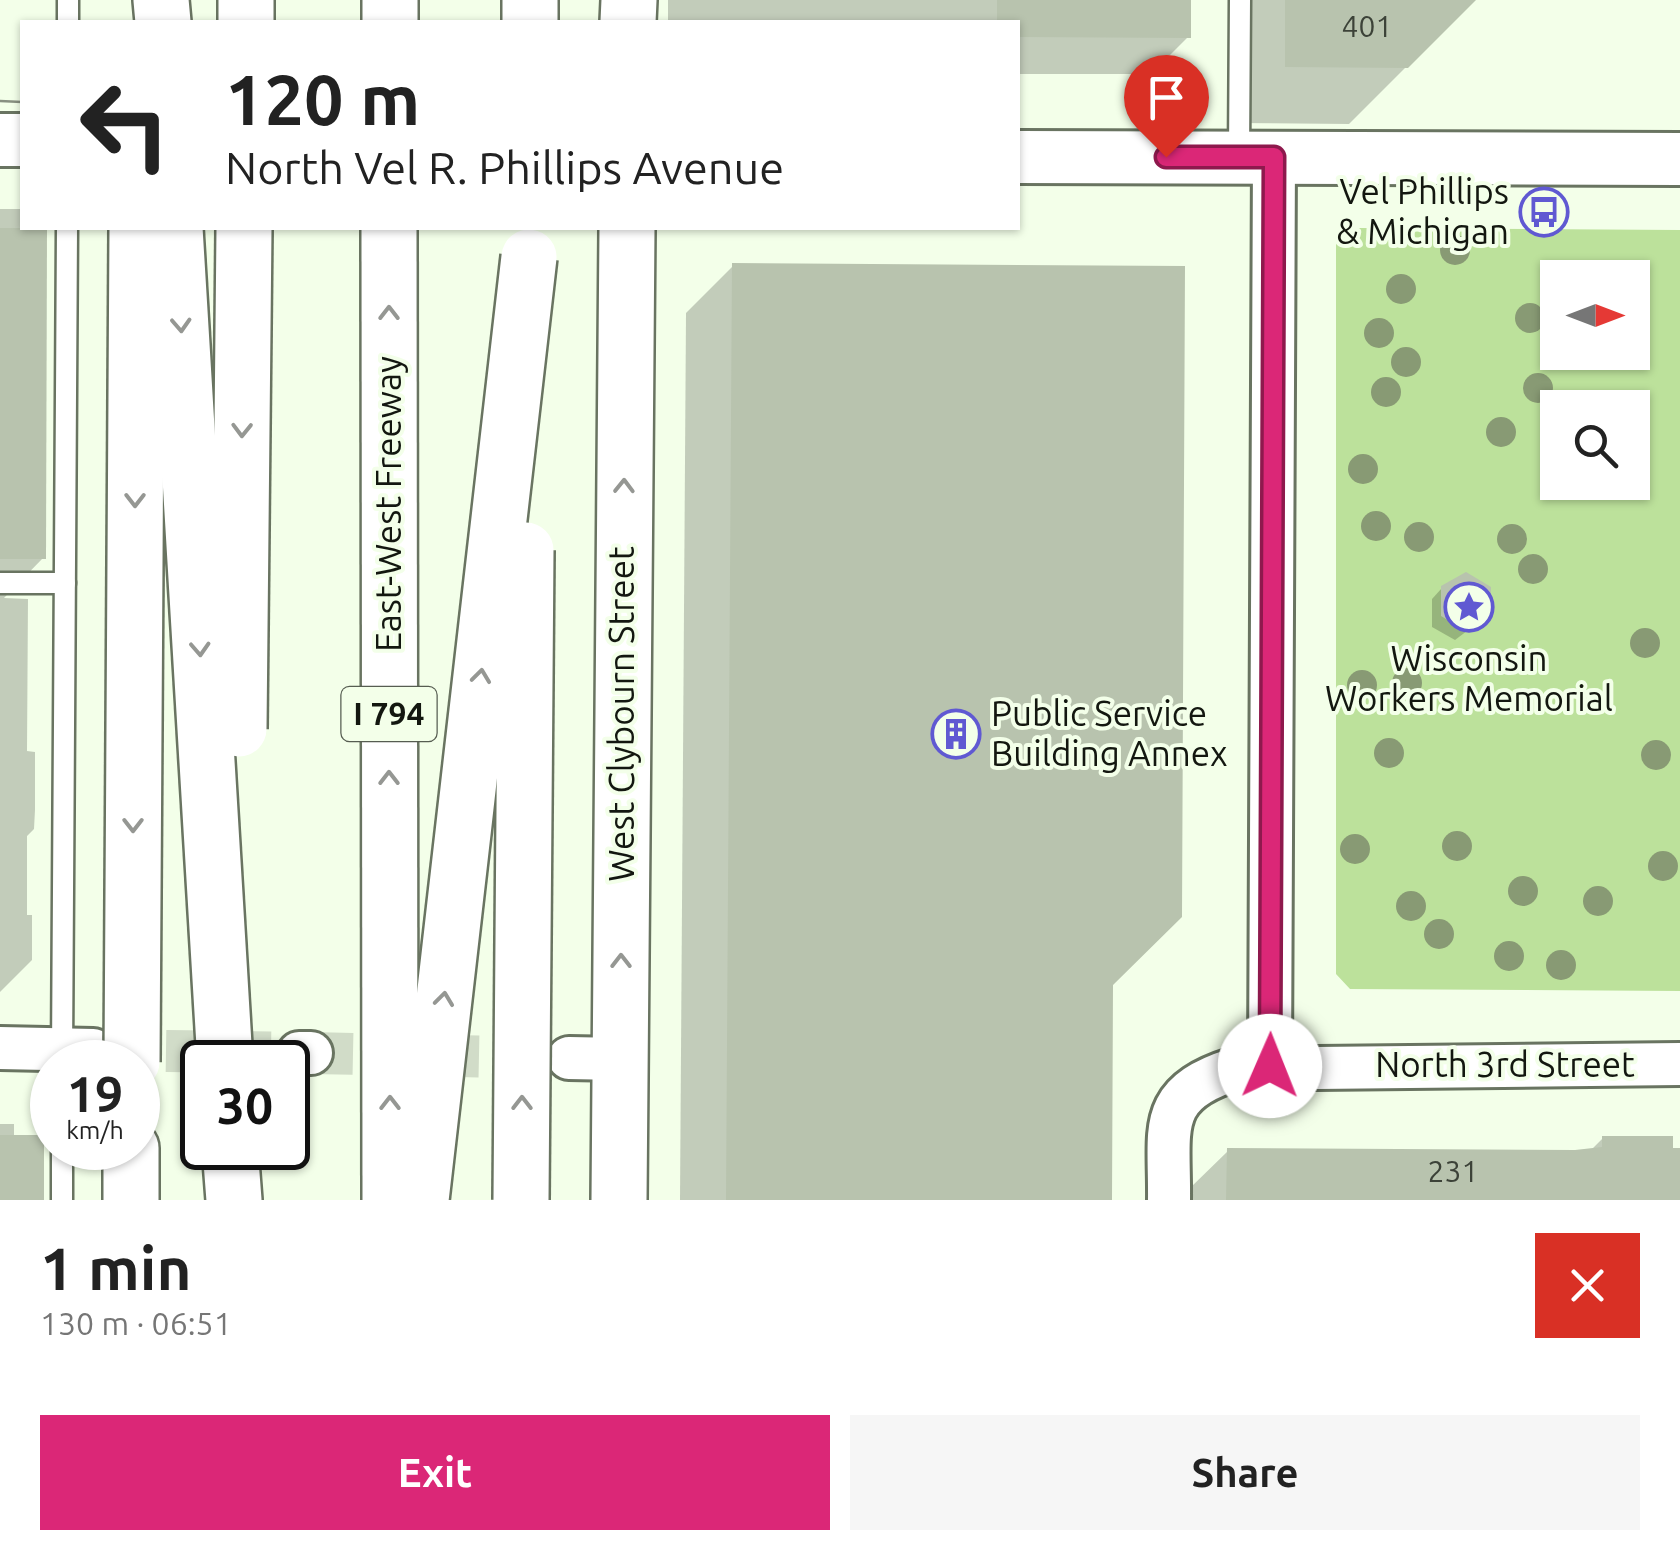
<!DOCTYPE html>
<html lang="en">
<head>
<meta charset="utf-8">
<style>
	:root { --surface:#fff; --page:#f6f6f6; --text:#222; --muted:#767676; --accent:#db2777 }
	body { margin:0; font-family:Ubuntu,sans-serif; background:var(--page); color:var(--text); height:100vh; display:flex; flex-direction:column; font-size:38px; white-space:nowrap }
	* { box-sizing:border-box; margin:0 }
	p { font-size:32px; color:var(--muted) }
	.icon { flex:none; width:55px; height:55px; fill:none; stroke:currentColor; stroke-width:2; stroke-linecap:round; stroke-linejoin:round }
	.map { position:relative; height:1200px; overflow:hidden }
	.sheet { display:flex; flex-direction:column; background:var(--surface); flex:1 }
	.sheet>* { flex:none }
	.hud { position:absolute; left:20px; top:20px; width:1000px; height:210px; border-radius:0px; box-shadow:0 2px 8px #0004; background:#fff; color:var(--text); overflow:hidden }
	.needle { width:65px; rotate:90deg }
	.controls { position:absolute; left:1540px; top:260px; display:grid; gap:20px }
	.controls a { display:grid; place-items:center; width:110px; height:110px; border-radius:0px; background:var(--surface); box-shadow:0 2px 8px #0004; font-size:50px }
	.speed { position:absolute; left:30px; top:1040px; display:flex; gap:20px; font-size:50px; font-weight:700; text-align:center }
	.speed>* { display:grid; place-content:center; width:130px; height:130px; border-radius:50%; background:var(--surface); box-shadow:0 2px 8px #0004; line-height:1 }
	.speed small { font-size:25px; font-weight:400 }
	.speed .limit { border:5px solid #111; border-radius:15px; background:#fff; color:#111 }
	.pin { position:absolute; display:grid; place-items:center; width:85px; height:85px; color:#fff; margin:-102px -42px; border-radius:50% 50% 50% 0; rotate:-45deg; box-shadow:0 0 10px #0007 }
	.pin .icon { rotate:45deg }
	.me { position:absolute; width:110px; margin:-55px; rotate:1deg; stroke-linejoin:round; filter:drop-shadow(0 0 8px #0008) }
	.turn { display:flex; align-items:center; gap:35px; height:210px; padding:0 40px; font-size:45px }
	.turn .icon { width:130px; height:130px; stroke-width:2.5 }
	.turn b { display:block; font-size:70px; line-height:85px }
	.round { display:grid; place-items:center; flex:none; width:105px; height:105px; border-radius:0px; background:var(--page) }
	.overview { display:flex; align-items:center; justify-content:space-between; height:170px; padding:0 40px }
	h1 { font-size:60px; font-weight:700; line-height:75px }
	.primary-button { display:flex; gap:20px; margin-top:auto; padding:20px 40px }
	.primary-button a { flex:1; height:115px; border-radius:0px; background:var(--accent); color:#fff; font-size:40px; font-weight:700; line-height:115px; text-align:center }
	.primary-button a+a { background:var(--page); color:var(--text) }
	.map>svg:first-child { display:block }
	.green { fill:#bce19b; fill-rule:evenodd }
	.shadow { fill:#0003 }
	.building { fill:#b8c3ae }
	.lines { fill:none; stroke-linecap:round; stroke-linejoin:round }
	.minor-tunnel { stroke:#d1dcc8; stroke-width:42; stroke-dasharray:42 21; stroke-linecap:butt }
	.service-casing { stroke:#697461; stroke-width:25 }
	.minor-casing { stroke:#697461; stroke-width:48 }
	.tertiary-casing { stroke:#697461; stroke-width:58 }
	.secondary-casing { stroke:#697461; stroke-width:60 }
	.motorway-casing { stroke:#697461; stroke-width:60 }
	.service { stroke:#fff; stroke-width:20 }
	.minor { stroke:#fff; stroke-width:42 }
	.tertiary { stroke:#fff; stroke-width:52 }
	.secondary { stroke:#fff; stroke-width:55 }
	.motorway { stroke:#fff; stroke-width:55 }
	.tram { stroke:#889081; stroke-width:2.5 }
	.motorway-bridge-casing { stroke:#697461; stroke-width:60; stroke-linecap:butt }
	.motorway-bridge { stroke:#fff; stroke-width:55 }
	.tree { fill:#889a74 }
	.oneway { stroke:#959793 }
	.route-casing { stroke:#8e194d; stroke-width:25 }
	.route { stroke:#db2777; stroke-width:18 }
	.labels { text-anchor:middle; stroke-width:8; stroke-linejoin:round; paint-order:stroke }
	.number-label { font-size:30px; fill:#3c4238 }
	.shield { fill:#f3ffe9; stroke:#565d51; stroke-width:2.5 }
	.shield-label { font-size:32px; font-weight:bold; fill:#131710 }
	.poi-label { font-size:35px; fill:#131710; stroke:#f3ffe9; text-anchor:end }
	.street-label { font-size:35px; fill:#131710; stroke:#f3ffe9 }
</style>
</head>
<body>
<div class="map">
<svg width="1680" height="1200" viewBox="0 0 1680 1200">
	<rect width="100%" height="100%" fill="#f3ffe9"/>
	<path class="green" d="M1360,228L1680,230V991L1350,989L1336,974V241ZM1558,278H1632V352H1558ZM1558,408H1632V482H1558Z"/>
	<g class="shadow">
		<path d="M668,0H1189L1188,37L1151,74H1018V22H668Z"/>
		<path d="M1230,0H1473L1349,124L1230,123Z"/>
		<path d="M0,209H22V228H45L43,558L4,598L28,599L27,751L35,752V810L34,829L27,836V915H32V960L0,992Z"/>
		<path d="M733,266L1111,984L1109,1200H680L686,313Z"/>
		<path d="M1442,588L1488,615L1455,640L1432,627V599Z"/>
		<path d="M0,1124H14V1137L41,1200H0Z"/>
		<path d="M1603,1138L1680,1150V1200H1190V1188L1228,1151H1590Z"/>
	</g>
	<g class="building">
		<path d="M997,0H1191V38L1018,37V22H997Z"/>
		<path d="M1285,0H1476L1408,68L1285,67Z"/>
		<path d="M0,228H47L46,559H0Z"/>
		<path d="M732,263L1185,266L1182,917L1113,985L1112,1200H726Z"/>
		<path d="M1466,572L1491,587V616L1466,631L1441,616V586Z"/>
		<rect x="0" y="1135" width="44" height="65"/>
		<path d="M1602,1136H1673V1148H1680V1200H1226L1227,1148L1575,1150L1602,1147Z"/>
	</g>
	<g class="lines">
		<g class="minor-tunnel">
			<path d="M103,1050L299,1053"/>
			<path d="M311,1053L551,1058"/>
		</g>
		<g class="service-casing">
			<g id="service">
				<path d="M68,22V0"/>
				<path d="M1239,155L1240,0"/>
				<path d="M0,583H65"/>
				<path d="M62,1056L67,228"/>
				<path d="M62,1200V1148"/>
			</g>
		</g>
		<g class="minor-casing">
			<g id="minor">
				<path d="M0,1048L93,1050"/>
				<path d="M299,1053H311"/>
				<path d="M569,1058L620,1059"/>
				<path d="M1270,1066L1274,157"/>
				<path d="M1169,1200C1170,1128 1155,1094 1235,1069L1680,1064"/>
			</g>
		</g>
		<g class="tertiary-casing">
			<g id="tertiary">
				<path d="M0,140H22"/>
				<path d="M1018,157L1680,159"/>
			</g>
		</g>
		<g class="secondary-casing">
			<g id="secondary">
				<path d="M628,22L629,0"/>
				<path d="M619,1200L627,228"/>
			</g>
		</g>
		<g class="motorway-casing">
			<g id="motorway">
				<path d="M161,0L163,22"/>
				<path d="M246,22V0"/>
				<path d="M390,22V0"/>
				<path d="M530,22V0"/>
				<path d="M230,1148L234,1200"/>
				<path d="M131,1200V1148"/>
			</g>
		</g>
		<use href="#service" class="service"/>
		<use href="#minor" class="minor"/>
		<use href="#tertiary" class="tertiary"/>
		<use href="#secondary" class="secondary"/>
		<use href="#motorway" class="motorway"/>
		<path class="tram" d="M0,101L22,102"/>
		<g class="motorway-bridge-casing">
			<g id="motorway-bridge">
				<path d="M175,228L225,1062"/>
				<path d="M389,228L390,1200"/>
				<path d="M239,729L244,228"/>
				<path d="M132,1062L137,228"/>
				<path d="M421,1200L529,257"/>
				<path d="M521,1200L526,550"/>
			</g>
		</g>
		<use href="#motorway-bridge" class="motorway-bridge"/>
	</g>
	<g class="tree">
		<circle cx="1455" cy="250" r="15"/>
		<circle cx="1401" cy="289" r="15"/>
		<circle cx="1530" cy="318" r="15"/>
		<circle cx="1379" cy="333" r="15"/>
		<circle cx="1406" cy="362" r="15"/>
		<circle cx="1538" cy="388" r="15"/>
		<circle cx="1386" cy="392" r="15"/>
		<circle cx="1501" cy="432" r="15"/>
		<circle cx="1363" cy="469" r="15"/>
		<circle cx="1376" cy="526" r="15"/>
		<circle cx="1419" cy="537" r="15"/>
		<circle cx="1512" cy="539" r="15"/>
		<circle cx="1533" cy="569" r="15"/>
		<circle cx="1645" cy="643" r="15"/>
		<circle cx="1407" cy="683" r="15"/>
		<circle cx="1362" cy="685" r="15"/>
		<circle cx="1389" cy="753" r="15"/>
		<circle cx="1656" cy="755" r="15"/>
		<circle cx="1457" cy="846" r="15"/>
		<circle cx="1355" cy="849" r="15"/>
		<circle cx="1663" cy="866" r="15"/>
		<circle cx="1523" cy="891" r="15"/>
		<circle cx="1598" cy="901" r="15"/>
		<circle cx="1411" cy="906" r="15"/>
		<circle cx="1439" cy="934" r="15"/>
		<circle cx="1509" cy="956" r="15"/>
		<circle cx="1561" cy="965" r="15"/>
	</g>
	<defs><path id="oneway-chevron" d="M-2-3.5L2.5 0L-2 3.5" fill="none" stroke-width="1.6" stroke-linecap="round" stroke-linejoin="round" transform="scale(2.5)"/></defs>
	<g class="oneway">
		<use href="#oneway-chevron" transform="translate(389 313) rotate(-90)"/>
		<use href="#oneway-chevron" transform="translate(181 325) rotate(87)"/>
		<use href="#oneway-chevron" transform="translate(242 430) rotate(91)"/>
		<use href="#oneway-chevron" transform="translate(624 486) rotate(-89)"/>
		<use href="#oneway-chevron" transform="translate(135 500) rotate(90)"/>
		<use href="#oneway-chevron" transform="translate(200 649) rotate(87)"/>
		<use href="#oneway-chevron" transform="translate(481 676) rotate(-83)"/>
		<use href="#oneway-chevron" transform="translate(389 778) rotate(-90)"/>
		<use href="#oneway-chevron" transform="translate(133 825) rotate(90)"/>
		<use href="#oneway-chevron" transform="translate(621 961) rotate(-90)"/>
		<use href="#oneway-chevron" transform="translate(444 999) rotate(-83)"/>
		<use href="#oneway-chevron" transform="translate(390 1103) rotate(-90)"/>
		<use href="#oneway-chevron" transform="translate(522 1103) rotate(-90)"/>
	</g>
	<g class="lines">
		<g class="route-casing">
			<path id="route" d="M1166,157H1274L1270,1066"/>
		</g>
		<use href="#route" class="route"/>
	</g>
	<defs>
		<g id="bus-ring" transform="scale(2.5)"><circle r="9.5" fill="#f3ffe9" stroke="#6059d2" stroke-width="1.5"/><path d="M-5-6H5V4H4V6H2V4H-2V6H-4V4H-5ZM-3.5-4V0h7V-4ZM-3.5 1.2v1.5H-2V1.2ZM2 1.2v1.5H3.5V1.2Z" fill="#6059d2"/></g>
		<g id="sight-ring" transform="scale(2.5)"><circle r="9.5" fill="#f3ffe9" stroke="#6059d2" stroke-width="1.5"/><path d="M0-6L1.8-2.2L6-1.7L2.9 1.2L3.7 5.4L0 3.3L-3.7 5.4L-2.9 1.2L-6-1.7L-1.8-2.2Z" fill="#6059d2"/></g>
		<g id="building-ring" transform="scale(2.5)"><circle r="9.5" fill="#f3ffe9" stroke="#6059d2" stroke-width="1.5"/><path d="M-4-6H4V6H1V3H-1V6H-4ZM-2.5-4.3h1.7v1.8h-1.7ZM.8-4.3h1.7v1.8H.8ZM-2.5-1h1.7V.8h-1.7ZM.8-1h1.7V.8H.8Z" fill="#6059d2"/></g>
	</defs>
	<g fill-rule="evenodd">
		<use href="#bus-ring" x="1544" y="212"/>
		<use href="#sight-ring" x="1469" y="607"/>
		<use href="#building-ring" x="956" y="734"/>
	</g>
	<g class="labels">
		<g class="number-label">
			<text x="1367" y="37">401</text>
			<text x="1453" y="1182">231</text>
		</g>
		<rect class="shield" x="341.5" y="687" width="95" height="54" rx="8"/>
		<g class="shield-label">
			<text x="389" y="725">I 794</text>
		</g>
		<g class="poi-label">
			<text x="1509" y="204">Vel Phillips<tspan x="1509" dy="40">&amp; Michigan</tspan></text>
			<text x="1469" y="671" text-anchor="middle">Wisconsin<tspan x="1469" dy="40">Workers Memorial</tspan></text>
			<text x="991" y="726" text-anchor="start">Public Service<tspan x="991" dy="40">Building Annex</tspan></text>
		</g>
		<g class="street-label">
			<text transform="translate(389 504) rotate(-90)" y="12">East-West Freeway</text>
			<text transform="translate(622 714) rotate(-90)" y="12">West Clybourn Street</text>
			<text x="1505" y="1077">North 3rd Street</text>
		</g>
	</g>
</svg>
<div class="controls">
<a><svg class="needle" viewBox="-14 -14 28 28"><path d="M0-13l5 13h-10z" fill="#e53935"/><path d="M0 13l5-13h-10z" fill="#767676"/></svg></a>
<a><svg class="icon" aria-label="search" viewBox="0 0 24 24"><circle cx="10" cy="10" r="6"/><path d="M15 15l6 6"/></svg></a>
</div>
<div class="speed"><div>19<small>km/h</small></div><div class="limit">30</div></div>
<div class="pin" style="left:1166px;top:157px;background:#d93025"><svg class="icon" aria-label="arrive" viewBox="0 0 24 24"><path d="M6 21V4h12l-3 4 3 4H6"/></svg></div>
<svg class="me" style="left:1270px;top:1066px" viewBox="-20 -20 40 40"><circle r="19" fill="#fff"/><path d="M0-13L10 11 0 6-10 11z" fill="#db2777"/></svg>
<div class="hud">
<div class="turn"><svg class="icon" aria-label="left" viewBox="0 0 24 24"><path d="M17 20v-9H6M10 6l-5 5 5 5"/></svg><div><b>120 m</b>North Vel R. Phillips Avenue</div></div>
</div>
</div>
<section class="sheet">
<div class="overview"><div><h1>1 min</h1><p>130 m · 06:51</p></div><a class="round" style="background:#d93025;color:#fff"><svg class="icon" aria-label="close" viewBox="0 0 24 24"><path d="M6 6l12 12M18 6L6 18"/></svg></a></div>
<div class="primary-button"><a>Exit</a><a>Share</a></div>
</section>
</body>
</html>
